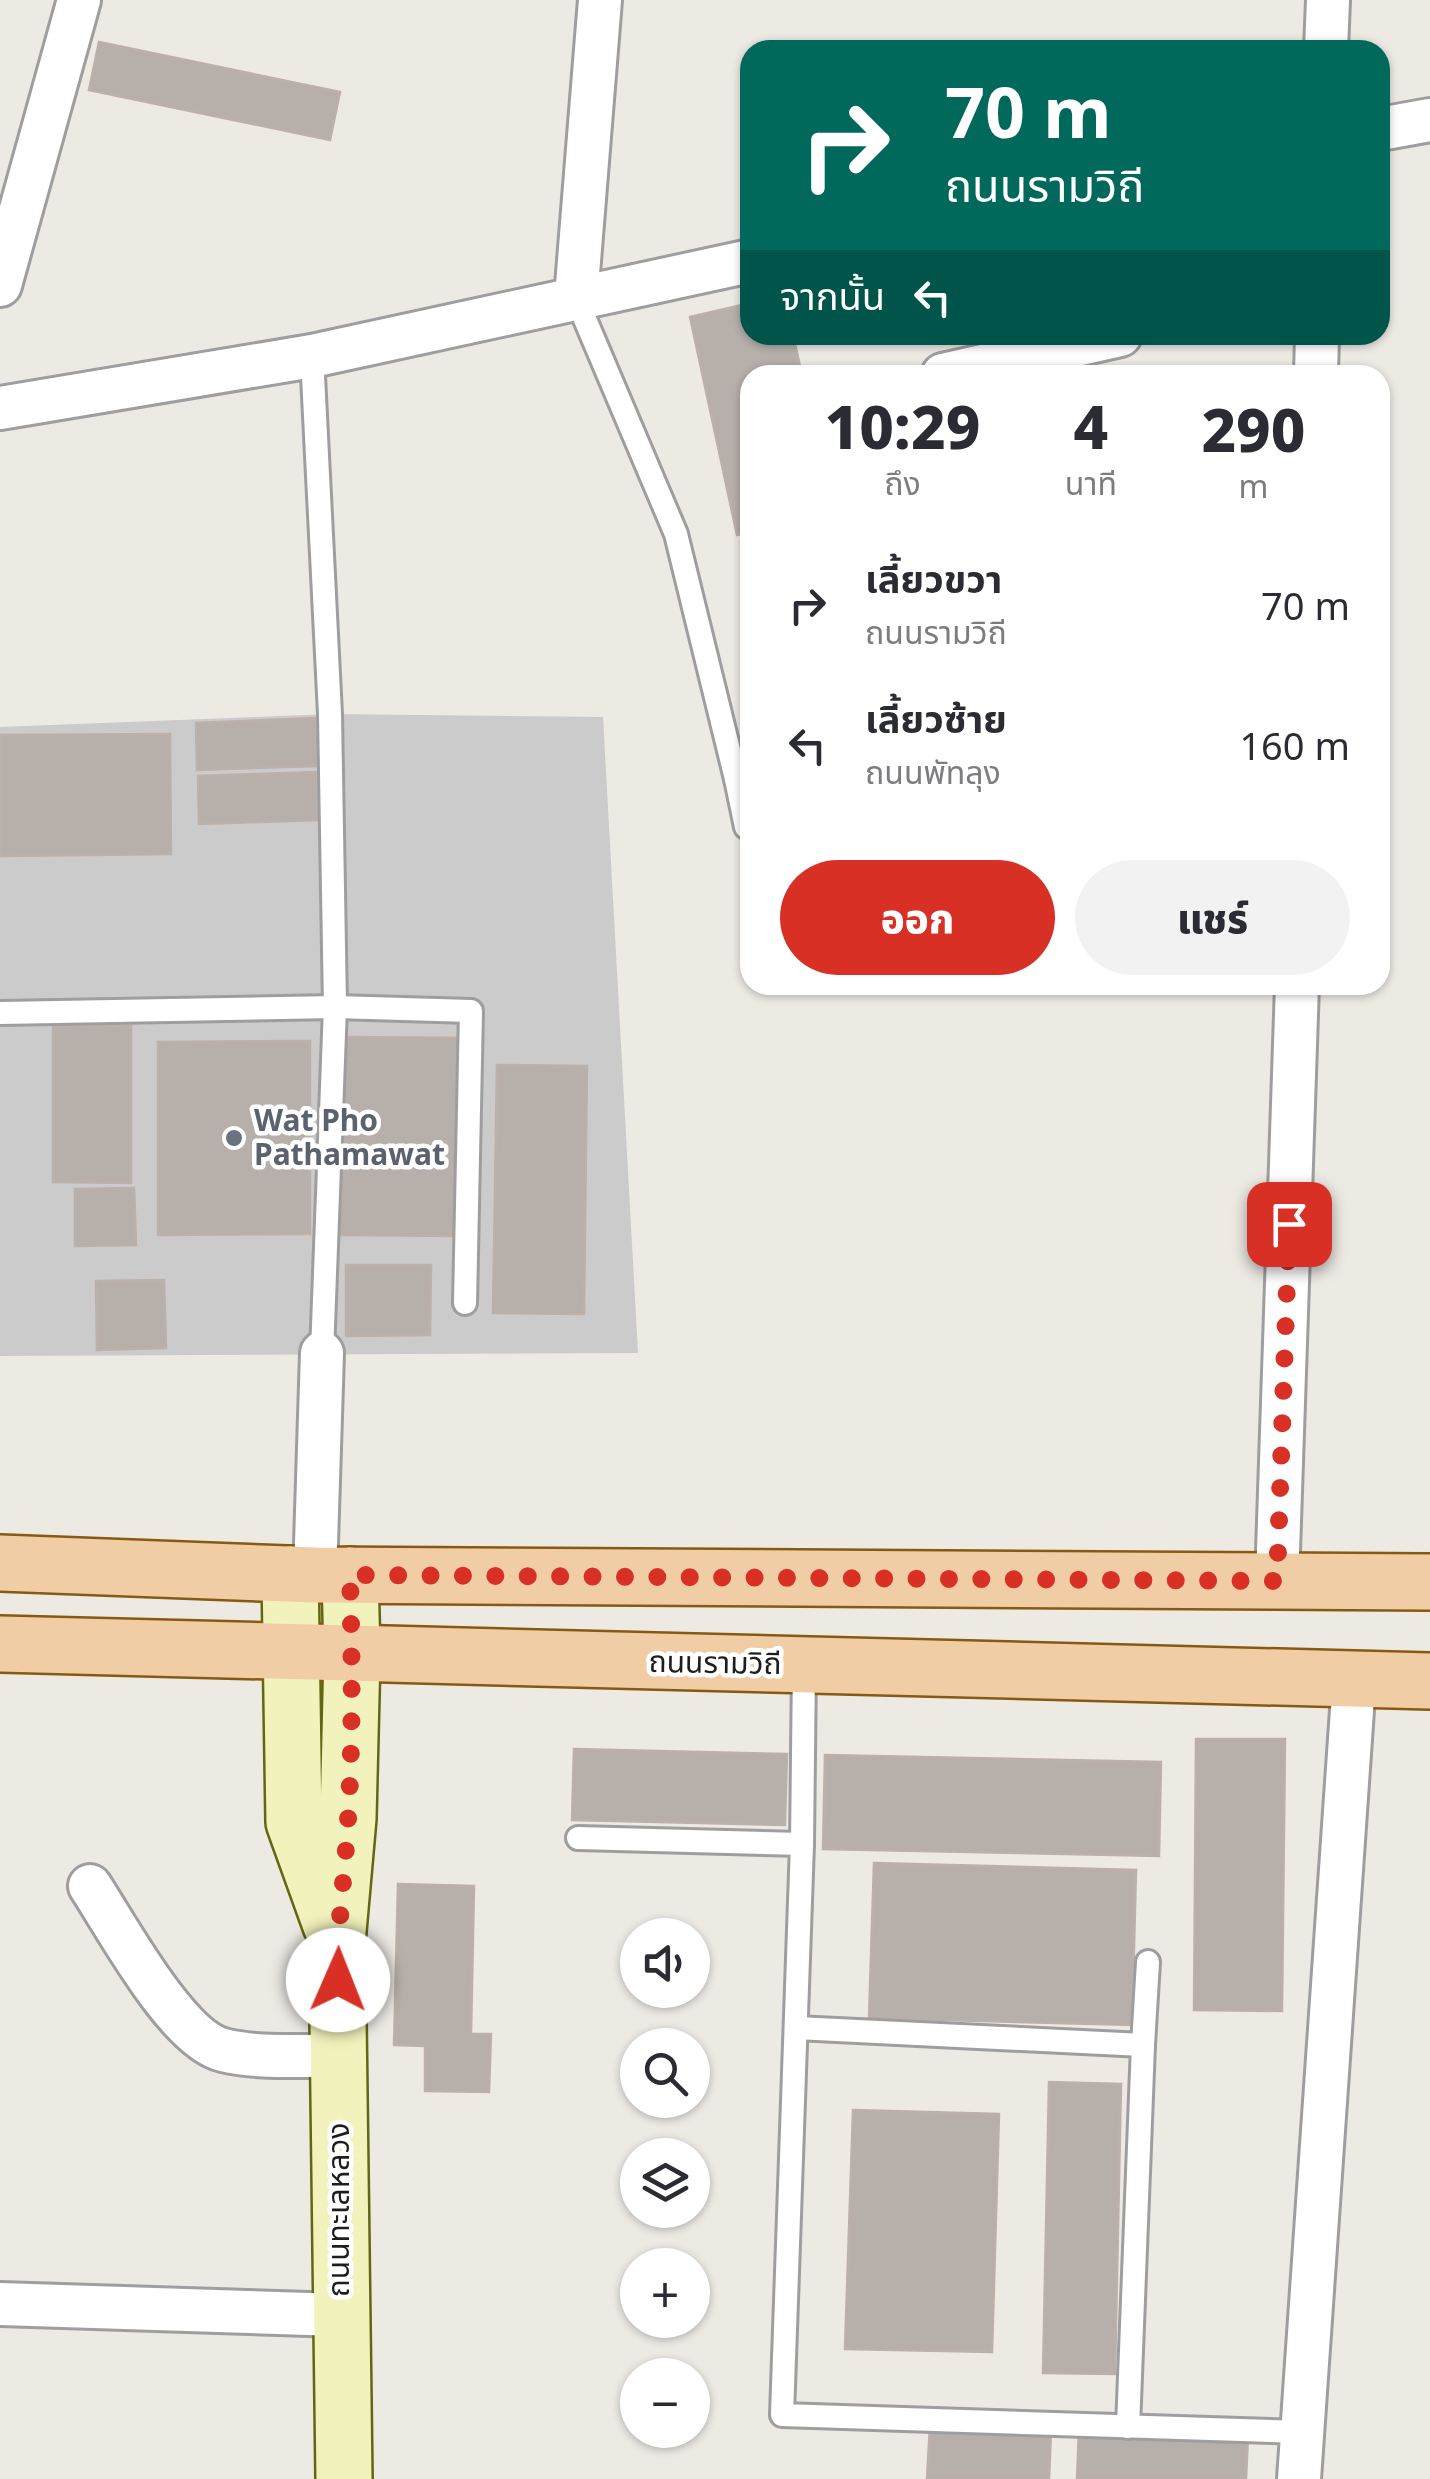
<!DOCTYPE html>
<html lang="th">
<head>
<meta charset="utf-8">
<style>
	:root { --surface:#fff; --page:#f2f2f3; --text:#2b2b33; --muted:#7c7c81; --accent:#d93025 }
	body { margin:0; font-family:"Noto Sans","Noto Sans Thai",sans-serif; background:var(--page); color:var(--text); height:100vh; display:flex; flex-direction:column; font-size:38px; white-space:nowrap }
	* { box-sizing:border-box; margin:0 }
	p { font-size:32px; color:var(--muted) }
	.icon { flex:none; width:55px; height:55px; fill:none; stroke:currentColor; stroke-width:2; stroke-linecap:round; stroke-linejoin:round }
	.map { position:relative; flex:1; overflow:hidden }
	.drawer { position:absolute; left:740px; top:365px; width:650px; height:630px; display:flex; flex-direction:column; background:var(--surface); border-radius:30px; box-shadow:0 2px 8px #0004 }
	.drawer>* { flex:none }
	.top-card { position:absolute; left:740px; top:40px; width:650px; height:305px; border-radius:30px; box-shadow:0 2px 8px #0004; background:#00695c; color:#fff; overflow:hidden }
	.fabs { position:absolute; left:620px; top:1918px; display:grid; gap:20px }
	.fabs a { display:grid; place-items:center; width:90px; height:90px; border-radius:50%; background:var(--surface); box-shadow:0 2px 8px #0004; font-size:50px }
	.pin { position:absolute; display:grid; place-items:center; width:85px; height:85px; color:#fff; margin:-42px; border-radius:20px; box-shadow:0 5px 15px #0006 }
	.me { position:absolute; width:110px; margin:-55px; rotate:1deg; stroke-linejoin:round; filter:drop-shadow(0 0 8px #0008) }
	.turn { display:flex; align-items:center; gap:35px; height:210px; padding:0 40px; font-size:45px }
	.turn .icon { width:130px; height:130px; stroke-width:2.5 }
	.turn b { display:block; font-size:70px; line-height:85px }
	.then { display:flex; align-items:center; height:95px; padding:0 40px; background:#0003; gap:20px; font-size:38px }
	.eta { display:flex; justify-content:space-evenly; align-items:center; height:170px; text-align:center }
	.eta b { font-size:60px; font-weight:800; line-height:70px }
	.cta { display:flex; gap:20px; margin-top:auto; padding:20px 40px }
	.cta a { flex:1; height:115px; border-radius:60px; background:var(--accent); color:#fff; font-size:40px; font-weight:800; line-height:115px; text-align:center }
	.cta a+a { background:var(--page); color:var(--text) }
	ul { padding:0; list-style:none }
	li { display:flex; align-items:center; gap:30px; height:140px; padding:0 40px }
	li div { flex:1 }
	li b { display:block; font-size:38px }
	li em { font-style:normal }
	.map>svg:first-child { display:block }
	.religious { fill:#cbcbcb }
	.building { fill:#b6afaa; stroke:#bdb0a8; stroke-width:2.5 }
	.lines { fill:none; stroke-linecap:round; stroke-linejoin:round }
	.lane-casing { stroke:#9e9e9e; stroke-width:28 }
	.street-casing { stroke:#9e9e9e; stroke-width:48 }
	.secondary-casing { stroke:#626811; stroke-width:60 }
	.primary-casing { stroke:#865a10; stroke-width:60 }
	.lane { stroke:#fff; stroke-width:22 }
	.street { stroke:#fff; stroke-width:42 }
	.secondary { stroke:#f2f2bd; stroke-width:55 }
	.primary { stroke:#f1cda5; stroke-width:55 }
	.route { stroke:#d93025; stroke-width:18; stroke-dasharray:0 32.4 }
	.worship-dot { fill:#6b7280; stroke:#fff; stroke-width:4 }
	.labels { text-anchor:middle; stroke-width:9; stroke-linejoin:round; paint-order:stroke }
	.worship-label { font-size:30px; font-weight:bold; fill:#5b616d; stroke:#fff; text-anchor:start }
	.street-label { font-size:30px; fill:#1d1d1d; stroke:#fff }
</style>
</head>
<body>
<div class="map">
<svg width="1430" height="2479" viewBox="0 0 1430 2479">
	<rect width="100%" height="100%" fill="#edeae4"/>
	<path class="religious" d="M330,714L603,717L638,1353L0,1356V727Z"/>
	<g class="building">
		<path d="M99,42L340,92L330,140L89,90Z"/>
		<path d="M750,303V335H793L802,375H750V532L737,535L690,317Z"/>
		<path d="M316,718L317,766L197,770L196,723Z"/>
		<path d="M170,734L171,854L0,856V735Z"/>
		<path d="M317,772L318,820L199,824L198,776Z"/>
		<path d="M53,1026H131V1183L53,1182Z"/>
		<path d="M342,1037L462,1038L460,1236L340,1235Z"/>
		<path d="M310,1041V1234L158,1235V1042Z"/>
		<path d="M497,1065L587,1066L584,1314L493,1313Z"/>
		<path d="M134,1188L136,1245L75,1246V1189Z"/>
		<path d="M346,1265H431L430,1335L346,1336Z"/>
		<path d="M164,1280L166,1348L97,1350L96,1281Z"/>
		<path d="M1196,1739H1285L1282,2011L1194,2010Z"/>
		<path d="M574,1749L787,1754L785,1825L572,1820Z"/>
		<path d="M825,1755L1161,1762L1159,1856L823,1849Z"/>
		<path d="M874,1863L1136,1870L1132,2025L869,2018Z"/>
		<path d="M398,1884L474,1886L471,2034H491L489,2092L425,2091V2046L394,2045Z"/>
		<path d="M1049,2082L1121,2084L1115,2374L1043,2373Z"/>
		<path d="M853,2110L999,2114L992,2352L845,2349Z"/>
		<path d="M930,2425L1051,2431L1049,2479H927Z"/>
		<path d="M1079,2429L1248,2436L1246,2479H1077Z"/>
	</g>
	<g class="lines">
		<g class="lane-casing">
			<g id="lane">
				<path d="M576,298L676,534L736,779L750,777"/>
				<path d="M312,356L330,714L335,1007L322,1353"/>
				<path d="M736,779L746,827"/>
				<path d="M0,1013L335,1007L471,1011L465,1303"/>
				<path d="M804,1666L802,1844L782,2415L1301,2432"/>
				<path d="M578,1838L802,1844"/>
				<path d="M796,2028L1143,2045L1128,2427"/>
				<path d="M1143,2045L1148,1962"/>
			</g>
		</g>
		<g class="street-casing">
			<g id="street">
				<path d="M1326,50L1328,0"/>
				<path d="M1380,129L1430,120"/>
				<path d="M0,285L79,0"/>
				<path d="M576,298L600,0"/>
				<path d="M943,375L1120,335"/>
				<path d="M1316,375L1317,335"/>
				<path d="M0,408L312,356L750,261"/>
				<path d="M315,1575L322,1353"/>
				<path d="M1277,1581L1297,985"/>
				<path d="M90,1886C117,1927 177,2039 223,2050C259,2059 301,2055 338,2056"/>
				<path d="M0,2304L340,2315"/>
				<path d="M1299,2479L1354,1681"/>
			</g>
		</g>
		<g class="secondary-casing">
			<g id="secondary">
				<path d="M290,1574L294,1822L331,1925"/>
				<path d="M344,2479L337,1942L348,1818L352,1654L350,1575"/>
			</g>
		</g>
		<g class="primary-casing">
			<g id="primary">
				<path d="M0,1563L315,1575L1430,1582"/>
				<path d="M0,1644L1430,1681"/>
			</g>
		</g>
		<use href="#lane" class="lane"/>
		<use href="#street" class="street"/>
		<use href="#secondary" class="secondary"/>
		<use href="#primary" class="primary"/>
	</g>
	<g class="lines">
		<path class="route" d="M338,1980C337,1926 345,1873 348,1820C353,1739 352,1656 350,1575L1277,1581L1289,1224"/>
	</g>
	<circle class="worship-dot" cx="234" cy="1138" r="10"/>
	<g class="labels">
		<g class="worship-label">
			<text x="254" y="1131">Wat Pho<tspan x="254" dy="34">Pathamawat</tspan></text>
		</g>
		<g class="street-label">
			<text transform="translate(715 1663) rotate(1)" y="10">ถนนรามวิถี</text>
			<text transform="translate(339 2210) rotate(-90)" y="10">ถนนทะเลหลวง</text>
		</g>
	</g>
</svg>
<div class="fabs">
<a><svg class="icon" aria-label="sound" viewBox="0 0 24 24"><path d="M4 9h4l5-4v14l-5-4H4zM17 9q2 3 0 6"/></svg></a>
<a><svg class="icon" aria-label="search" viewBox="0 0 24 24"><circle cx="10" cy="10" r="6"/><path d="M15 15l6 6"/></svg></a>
<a><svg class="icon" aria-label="layers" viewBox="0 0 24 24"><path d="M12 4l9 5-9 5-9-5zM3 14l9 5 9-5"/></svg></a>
<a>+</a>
<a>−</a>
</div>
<div class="pin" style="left:1289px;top:1224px;background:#d93025"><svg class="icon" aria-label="arrive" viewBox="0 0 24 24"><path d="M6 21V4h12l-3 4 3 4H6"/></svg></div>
<svg class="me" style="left:338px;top:1980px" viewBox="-20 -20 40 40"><circle r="19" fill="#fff"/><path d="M0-13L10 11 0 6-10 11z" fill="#d93025"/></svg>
<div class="top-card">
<div class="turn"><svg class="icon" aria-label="right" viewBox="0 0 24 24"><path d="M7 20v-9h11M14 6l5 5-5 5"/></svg><div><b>70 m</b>ถนนรามวิถี</div></div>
<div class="then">จากนั้น<svg class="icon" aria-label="left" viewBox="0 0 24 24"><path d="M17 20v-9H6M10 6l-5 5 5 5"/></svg></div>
</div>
<section class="drawer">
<div class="eta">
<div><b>10:29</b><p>ถึง</p></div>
<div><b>4</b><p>นาที</p></div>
<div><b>290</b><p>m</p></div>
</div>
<ul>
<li><svg class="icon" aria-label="right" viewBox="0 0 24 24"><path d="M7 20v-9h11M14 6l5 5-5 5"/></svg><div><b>เลี้ยวขวา</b><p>ถนนรามวิถี</p></div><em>70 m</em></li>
<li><svg class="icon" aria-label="left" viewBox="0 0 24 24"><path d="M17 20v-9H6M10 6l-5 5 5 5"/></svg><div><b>เลี้ยวซ้าย</b><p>ถนนพัทลุง</p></div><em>160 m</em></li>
</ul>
<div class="cta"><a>ออก</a><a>แชร์</a></div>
</section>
</div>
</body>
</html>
